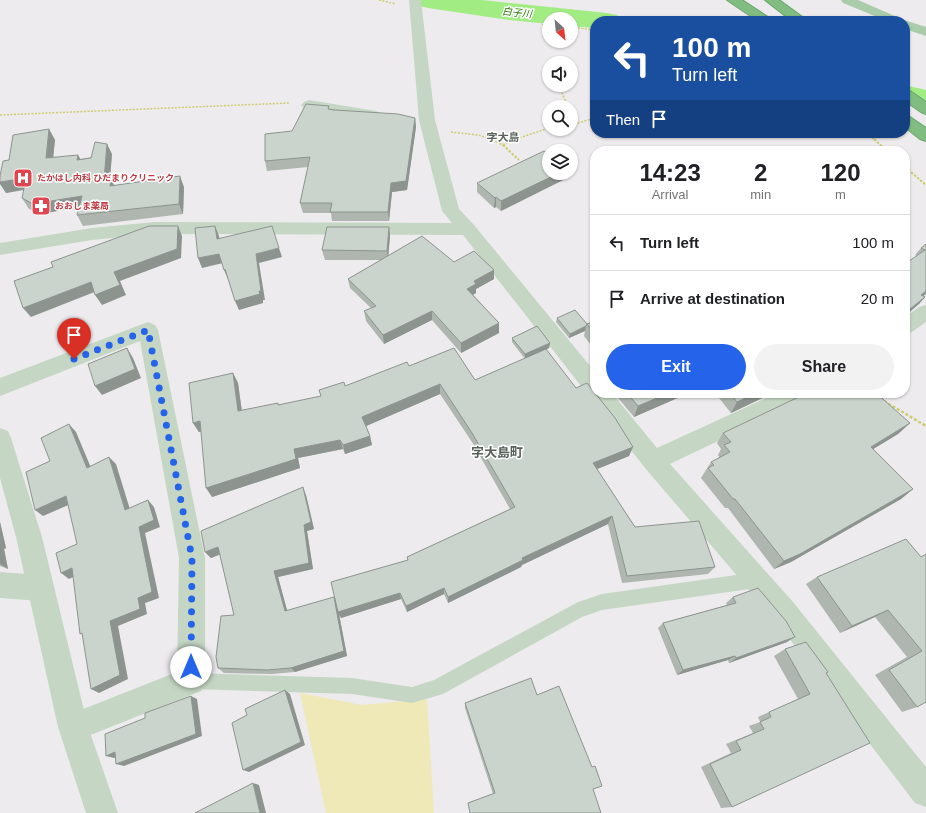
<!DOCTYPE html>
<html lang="en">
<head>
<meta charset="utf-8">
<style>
	:root { --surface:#fff; --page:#f2f2f2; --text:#202124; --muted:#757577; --line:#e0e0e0; --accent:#2563eb }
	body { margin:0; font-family:Helvetica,"Noto Sans JP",sans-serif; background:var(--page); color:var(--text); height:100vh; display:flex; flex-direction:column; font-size:15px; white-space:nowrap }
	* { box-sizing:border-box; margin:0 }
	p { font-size:13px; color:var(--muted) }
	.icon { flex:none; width:22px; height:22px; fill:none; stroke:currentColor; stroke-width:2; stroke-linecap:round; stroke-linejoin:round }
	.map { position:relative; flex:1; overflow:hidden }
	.details { position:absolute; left:590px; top:146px; width:320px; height:252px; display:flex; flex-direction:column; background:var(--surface); border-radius:16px; box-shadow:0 1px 3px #0004 }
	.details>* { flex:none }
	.top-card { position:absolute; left:590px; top:16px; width:320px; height:122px; border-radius:16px; box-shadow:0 1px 3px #0004; background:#1a4fa0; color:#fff; overflow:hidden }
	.needle { width:26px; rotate:153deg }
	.controls { position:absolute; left:542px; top:12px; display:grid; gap:8px }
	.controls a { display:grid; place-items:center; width:36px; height:36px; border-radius:50%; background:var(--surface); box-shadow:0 1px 3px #0004; font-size:20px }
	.pin { position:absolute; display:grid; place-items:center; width:34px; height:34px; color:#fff; margin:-41px -17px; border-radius:50% 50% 50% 0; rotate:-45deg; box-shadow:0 0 4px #0007 }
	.pin .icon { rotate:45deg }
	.me { position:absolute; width:44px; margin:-22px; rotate:0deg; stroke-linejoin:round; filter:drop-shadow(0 0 3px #0008) }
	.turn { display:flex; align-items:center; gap:14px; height:84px; padding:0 16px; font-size:18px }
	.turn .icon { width:52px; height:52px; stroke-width:2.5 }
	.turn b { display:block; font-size:28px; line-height:34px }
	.then { display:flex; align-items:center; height:38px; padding:0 16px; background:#0003; gap:8px; font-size:15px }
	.eta { display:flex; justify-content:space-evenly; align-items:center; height:68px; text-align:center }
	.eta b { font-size:24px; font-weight:700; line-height:28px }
	.cta { display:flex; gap:8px; margin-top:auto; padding:8px 16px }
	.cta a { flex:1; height:46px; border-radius:24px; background:var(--accent); color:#fff; font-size:16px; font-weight:700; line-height:46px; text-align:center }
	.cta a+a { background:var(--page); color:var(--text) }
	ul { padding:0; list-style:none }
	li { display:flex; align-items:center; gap:12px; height:56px; padding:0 16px; border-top:1px solid var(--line) }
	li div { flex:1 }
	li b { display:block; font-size:15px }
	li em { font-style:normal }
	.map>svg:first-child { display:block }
	.green { fill:#efe9b7 }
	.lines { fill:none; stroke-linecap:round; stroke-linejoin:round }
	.river { fill:#a1ed83; fill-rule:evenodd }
	.motorway-casing { stroke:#6ca86e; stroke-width:2 }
	.path-far2 { stroke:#cccd6e; stroke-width:1.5; stroke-dasharray:2 1.5; stroke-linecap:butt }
	.path-far1 { stroke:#cccd6e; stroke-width:2; stroke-dasharray:2.5 1.5; stroke-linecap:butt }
	.path { stroke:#cccd6e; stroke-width:2.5; stroke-dasharray:3 2; stroke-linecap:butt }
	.service { fill:#c5d7c4; fill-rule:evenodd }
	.minor { fill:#c5d7c4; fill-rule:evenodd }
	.tertiary { fill:#c5d7c4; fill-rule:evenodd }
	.primary { fill:#aca; fill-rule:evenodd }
	.motorway { fill:#81bd82; fill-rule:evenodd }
	.wall { fill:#aeb6af }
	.shaded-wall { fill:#8d948f }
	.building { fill:#cad4cc; stroke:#8d948f }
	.route { stroke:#2563eb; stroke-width:7; stroke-dasharray:0 12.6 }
	.labels { text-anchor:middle; stroke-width:3; stroke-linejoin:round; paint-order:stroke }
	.far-health-label { font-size:9px; font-weight:bold; fill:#be3a42; stroke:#fff; text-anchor:start }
	.far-water-label { font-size:10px; font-style:italic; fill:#2d820b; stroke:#fff }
	.far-quarter-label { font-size:11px; font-weight:bold; fill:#586159; stroke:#fff }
	.quarter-label { font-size:13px; font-weight:bold; fill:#586159; stroke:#fff }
</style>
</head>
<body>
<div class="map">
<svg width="926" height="813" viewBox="0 0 926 813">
	<rect width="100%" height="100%" fill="#edebee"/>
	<path class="green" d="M300,693L362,705L427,699L434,813H326Z"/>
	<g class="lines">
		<g class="river">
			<path d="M415,0H482L607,13L617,15L621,21H595V28L571,26V19H549V24L509,20L428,8L419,6Z"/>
			<path d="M905,85L926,90V109L905,104Z"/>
		</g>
		<g class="motorway-casing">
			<g id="motorway">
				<path d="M727,0H742L774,21H758Z"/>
				<path d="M765,0H779L808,21H792Z"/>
				<path d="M905,90L910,91L926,102V114L921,112L905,101Z"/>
				<path d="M905,115L910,117L926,128V141L920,139L905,127Z"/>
			</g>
		</g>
		<g class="path-far2">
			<path d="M379,0L396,4"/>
			<path d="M542,25H549"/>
			<path d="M571,27L595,30"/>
			<path d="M559,86L568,107"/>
			<path d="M0,115L289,103"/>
			<path d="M571,115L575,124"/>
			<path d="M571,125L595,118"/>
			<path d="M451,132L478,135L494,140"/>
			<path d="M867,133L875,140"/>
			<path d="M513,140L549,128"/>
		</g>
		<g class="path-far1">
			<path d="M492,139L503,145L515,139"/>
			<path d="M874,139L887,151"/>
			<path d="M503,145L519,160"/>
			<path d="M905,167L926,185"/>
		</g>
		<path class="path" d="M884,401L926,426"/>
		<path class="service" d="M757,572L762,575L765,580L762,585L757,588L602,610L582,617L443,694L412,703L352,694L191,689L185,687L183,681L185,675L191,673L352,678L412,687L434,680L578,602L602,594Z"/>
		<g class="minor">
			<path d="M409,0H421L435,120L459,209L474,225L595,372V393H612L657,448L777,393H809L806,399L670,464L793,602L926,767V807L915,803L775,620L645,468L463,235L154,234L92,240L0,255V243L92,228L154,222L452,223L442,211L419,120Z"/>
			<path d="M309,100L376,111L381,113L384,116L381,119L376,121L304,108L301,105L304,102Z"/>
			<path d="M926,305V322L912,332L905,335V317L919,307Z"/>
			<path d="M148,322L155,325L158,330L205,558V681L201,691L73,742L63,737L58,727L63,717L177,672L179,558L140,341L0,396V378Z"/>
			<path d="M0,572L41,575L50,579L54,588L50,597L41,601L0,598Z"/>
		</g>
		<path class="tertiary" d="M0,428L8,431L11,438L42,537L88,727L118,813H86L58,727L16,537L0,478Z"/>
		<path class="primary" d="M841,0H858L904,20L926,27V36L905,29V21H887L843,3Z"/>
		<use href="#motorway" class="motorway"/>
	</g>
	<g class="wall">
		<path d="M329,109L415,118L416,127L407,190L392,192L389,221H332L331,213H303L300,203L308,167L267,171L265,161L292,131Z"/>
		<path d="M49,129L55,140L53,157L80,159L112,154L110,179L114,186L184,187L183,214L83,226L77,215L79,207L40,214L29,209L22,198L24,190L6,193L9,160Z"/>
		<path d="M567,178L501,211L496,207L494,208L477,192V183Z"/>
		<path d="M389,227L390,236L388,256L454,262L494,279L476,289V293L473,295L499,323V333L461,353L432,320L384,344L366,321L364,311L371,308L350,288L348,279L381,260H325L322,250Z"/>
		<path d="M926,244V294L923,296L925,297L919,304L917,256L915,255L921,248Z"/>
		<path d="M557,318L587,324L595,321V350L584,336L585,331L569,338L556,322Z"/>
		<path d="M512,338L550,343L549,348L532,355L576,388L633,447L629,456L597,469L635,527L715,567L708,574L622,583L608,524L522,565L521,567L448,603L444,594L407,612L401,599L341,618L339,614L347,656L295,672L272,674L224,673L218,668L234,615L220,554L211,558L205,552L306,495L314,529L307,531L313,569L278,577L287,611L335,599L408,560L407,557L510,509L472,442L440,394L366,426L370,436L372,445L345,454L343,449L298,458L300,468L212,497L201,432H199L193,423L233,373L238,383L242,411L279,405L321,396L319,390L345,386L409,366L475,380L525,359L512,342Z"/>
		<path d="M614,393H689L634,417Z"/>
		<path d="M715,393H773L731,413Z"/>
		<path d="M910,423L898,434L873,449L913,489L901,499L791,562L774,569L728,508H725L701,478L711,462L720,458L718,455L721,449L717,443L723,433Z"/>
		<path d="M0,522L6,548L4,549L8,569L0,566Z"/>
		<path d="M921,557L926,702L917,707L902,712L875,675L907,657L875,617L840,633L806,584L817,577Z"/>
		<path d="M733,597L787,642L729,663L728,660L677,675L658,628L663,623L727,605L726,603Z"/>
		<path d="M785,649L826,673L732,807L721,808L701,767L731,753L726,744L753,733L749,726L760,722L758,717L798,699L774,656Z"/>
		<path d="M537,695L593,790L601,813H470L468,803L493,794L465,708V703Z"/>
	</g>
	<g class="shaded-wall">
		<path d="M415,118L416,127L407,190L392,192L389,221L388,212L391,183Z"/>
		<path d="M49,129L55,140L52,169L46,158Z"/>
		<path d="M107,144L112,154L109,190L104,180Z"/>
		<path d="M78,155L84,165L77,160Z"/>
		<path d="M559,173H567V178L501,211V201Z"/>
		<path d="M180,176L184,187L183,214L179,204Z"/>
		<path d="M26,178L33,188L6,193L0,184V182Z"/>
		<path d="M111,179L116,189L110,186Z"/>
		<path d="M82,196L88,206L40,214L33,204Z"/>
		<path d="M496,197V207L494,208L495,198Z"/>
		<path d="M178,226L182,236L181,258L120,281L126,295L102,305L95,295L114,272Z"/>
		<path d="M215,226L219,236L221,249L217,239Z"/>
		<path d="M389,227L390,236L388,260L387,251Z"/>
		<path d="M279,248L282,257L259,263L265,300H263V303L239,310L235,301L259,291L256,254Z"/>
		<path d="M219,254L223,263L202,268L198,258Z"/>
		<path d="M225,269L229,279H228L224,270Z"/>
		<path d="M494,270V279L476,289V293L467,298V289L474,281Z"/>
		<path d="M91,282L97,291L31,317L23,308Z"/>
		<path d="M926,291V294L915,302L921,295Z"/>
		<path d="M925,297L919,304L905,316V313Z"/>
		<path d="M432,311V320L384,344L383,335Z"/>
		<path d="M499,323V333L461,353V343Z"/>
		<path d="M586,326L585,331L569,338L570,334Z"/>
		<path d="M550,343L549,348L525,359V354Z"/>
		<path d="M127,348L133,358L141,378L102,395L95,386Z"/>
		<path d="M233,373L238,383L243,421L238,411Z"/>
		<path d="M440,384V394L364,427L362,417Z"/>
		<path d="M669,393H689L634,417L638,406Z"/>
		<path d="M757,393H773L731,413L737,402Z"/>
		<path d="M200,421L206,430L199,432L193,423Z"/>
		<path d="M910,423L898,434L860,457L871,447Z"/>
		<path d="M69,424L76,432L94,475L87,468Z"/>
		<path d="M370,436L372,445L345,454L343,445Z"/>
		<path d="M340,440L343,449L298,458L300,468L212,497L206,488L294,449Z"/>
		<path d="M633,447L629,456L590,472L593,463Z"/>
		<path d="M109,457L116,464L132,516L125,510Z"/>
		<path d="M303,487L306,495L314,529L307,531L313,569L278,577L289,617L285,611L274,571L304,525Z"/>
		<path d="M913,489L901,499L791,562L774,569L784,561Z"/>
		<path d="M66,496L73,503L43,516L35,510Z"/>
		<path d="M148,500L154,507L160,527L145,533L159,598L145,603L147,614L118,626L128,679L99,693L91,689L110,621L138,598L139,527Z"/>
		<path d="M612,516L608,524L522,565L521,567L448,603V597L522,558Z"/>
		<path d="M0,522L6,548L4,549L8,569L0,564Z"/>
		<path d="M218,547L224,553L211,558L205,552Z"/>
		<path d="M72,568L80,574L69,579L61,573Z"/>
		<path d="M444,588V594L407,612L406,606Z"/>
		<path d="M400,593L401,599L341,618L339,614L347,656L295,672L291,668L334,597L337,602Z"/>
		<path d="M888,610L875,617L840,633L852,626Z"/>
		<path d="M795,637L787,642L729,663L736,658Z"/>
		<path d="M735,656L728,660L677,675L683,670Z"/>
		<path d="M285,690L290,694L305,745L249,772L243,770Z"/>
		<path d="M191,696L197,699L202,736L124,766L116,764Z"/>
		<path d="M115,752L123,754L114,758L106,756Z"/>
		<path d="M253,783L259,785L266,813H260Z"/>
	</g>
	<g class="building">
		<path d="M306,104L329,106L328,109L335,110L398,114L415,118L406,181L391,183L388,212H330L332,203H300L310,157L265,161V134L292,131Z"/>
		<path d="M49,129L46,158L78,155L77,160L91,158L95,142L107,144L104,180L111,179L110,186L180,176L179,204L77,215L82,196L33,204L22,198L26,178L0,182V176L3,161L9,160L13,135Z"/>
		<path d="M544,151L549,154V173H559L501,201L496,197L495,198L477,183Z"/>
		<path d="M149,226H178L177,249L114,272L120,285L95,295L91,282L23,308L14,281L53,267L51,262Z"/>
		<path d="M215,226L217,239L272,226L279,248L256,254L261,291H259L260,294L235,301L225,269L224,270L219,254L198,258L195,228Z"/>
		<path d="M327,227H389L387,251L322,250Z"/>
		<path d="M422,236L454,262L474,251L494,270L474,281L476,284L467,289L499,323L461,343L432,311L383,335L364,311L376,306L348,279Z"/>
		<path d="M926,244V291L921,295L925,297L905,313V264L925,250L921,248Z"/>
		<path d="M575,310L587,324L586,326L570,334L557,318Z"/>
		<path d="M595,321V334L587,324Z"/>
		<path d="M537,326L550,343L525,354L512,338Z"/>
		<path d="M127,348L135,369L95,386L88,364Z"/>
		<path d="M454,348L475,380L546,349L576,388L587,383L615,418L633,447L593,463L635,527L699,521L715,567L627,576L612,516L522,558L523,560L448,597L444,588L406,606L400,593L338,612L331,582L408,560L407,557L515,507L472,433L440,384L362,417L370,436L343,445L340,440L294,449L296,459L206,488L200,421L193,423L189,383L233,373L238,411L278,403V405L321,396L319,390L344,382L345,386L407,362L409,366Z"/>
		<path d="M627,393H669L638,406Z"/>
		<path d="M730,393H757L737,402Z"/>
		<path d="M807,393H876L910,423L871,447L913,489L800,554L784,561L735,499H733L708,468L714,465L711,462L730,452L724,445L731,442L723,433Z"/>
		<path d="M69,424L87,468L109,457L125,510L148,500L154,520L139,527L152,592L138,598L140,609L110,621L120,675L91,689L82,633L80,634L72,568L61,573L56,553L77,544L66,496L35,510L26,472L50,461L41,438Z"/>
		<path d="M303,487L311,522L304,525L309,563L274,571L285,611L334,597L344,651L291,668L267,670L218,668L216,657L221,616L234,615L218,547L205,552L201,531Z"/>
		<path d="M906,539L921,557L926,554V702L917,707L889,670L922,651L888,610L852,626L817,577Z"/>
		<path d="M758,588L786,621L795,637L736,658L735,656L683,670L663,623L736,603L733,597Z"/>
		<path d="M806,642L828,672L826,673L870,743L732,807L710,764L741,750L736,741L764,729L760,722L771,717L769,712L810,694L785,649Z"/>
		<path d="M531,678L537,695L559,686L592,767L595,766L602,786L593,789L601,813H470L468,803L495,793L465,703Z"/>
		<path d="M285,690L301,742L243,770L232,723L247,715L245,709Z"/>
		<path d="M191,696L196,734L116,764L115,752L106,756L105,734L145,718V713Z"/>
		<path d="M253,783L260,813H195Z"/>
	</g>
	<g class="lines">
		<path class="route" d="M74,359L148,330L192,558L191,667"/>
	</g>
	<defs>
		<g id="hospital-square" transform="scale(1)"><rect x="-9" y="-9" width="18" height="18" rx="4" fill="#e0444e" stroke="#fff"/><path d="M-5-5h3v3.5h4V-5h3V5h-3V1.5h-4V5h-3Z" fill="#fff"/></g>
		<g id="pharmacy-square" transform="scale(1)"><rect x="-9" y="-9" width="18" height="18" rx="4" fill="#e0444e" stroke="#fff"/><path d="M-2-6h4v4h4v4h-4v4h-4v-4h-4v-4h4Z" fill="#fff"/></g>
	</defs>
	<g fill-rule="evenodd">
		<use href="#hospital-square" x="23" y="178"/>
		<use href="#pharmacy-square" x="41" y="206"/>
	</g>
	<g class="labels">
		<g class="far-health-label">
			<text x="37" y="181">たかはし内科 ひだまりクリニック</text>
			<text x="55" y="209">おおしま薬局</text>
		</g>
		<g class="far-water-label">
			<text transform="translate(517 12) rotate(6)" y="4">白子川</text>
		</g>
		<g class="far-quarter-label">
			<text x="503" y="141">字大島</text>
		</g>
		<g class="quarter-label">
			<text x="497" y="457">字大島町</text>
		</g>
	</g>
</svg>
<div class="controls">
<a><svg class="needle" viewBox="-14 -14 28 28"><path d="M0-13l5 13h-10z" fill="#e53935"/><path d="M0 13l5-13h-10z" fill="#757577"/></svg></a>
<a><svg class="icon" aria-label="sound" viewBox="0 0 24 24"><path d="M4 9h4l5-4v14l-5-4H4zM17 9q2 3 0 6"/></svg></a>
<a><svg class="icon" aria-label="search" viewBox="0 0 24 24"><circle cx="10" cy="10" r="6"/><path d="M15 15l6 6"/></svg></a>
<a><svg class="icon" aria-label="layers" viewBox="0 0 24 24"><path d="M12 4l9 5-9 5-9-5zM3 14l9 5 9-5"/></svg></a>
</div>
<div class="pin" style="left:74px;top:359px;background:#d93025"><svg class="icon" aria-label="arrive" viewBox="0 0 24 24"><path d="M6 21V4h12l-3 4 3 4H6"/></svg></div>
<svg class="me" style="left:191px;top:667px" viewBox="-20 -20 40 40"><circle r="19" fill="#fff"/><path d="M0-13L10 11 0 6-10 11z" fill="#2563eb"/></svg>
<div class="top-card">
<div class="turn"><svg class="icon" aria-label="left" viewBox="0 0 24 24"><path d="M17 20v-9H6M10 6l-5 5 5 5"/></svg><div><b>100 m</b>Turn left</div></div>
<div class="then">Then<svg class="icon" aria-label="arrive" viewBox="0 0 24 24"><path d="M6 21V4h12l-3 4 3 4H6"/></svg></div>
</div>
<section class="details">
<div class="eta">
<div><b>14:23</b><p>Arrival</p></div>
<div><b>2</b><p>min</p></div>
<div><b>120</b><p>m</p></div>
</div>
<ul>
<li><svg class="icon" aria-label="left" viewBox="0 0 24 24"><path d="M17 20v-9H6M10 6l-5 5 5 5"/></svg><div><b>Turn left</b></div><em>100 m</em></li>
<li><svg class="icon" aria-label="arrive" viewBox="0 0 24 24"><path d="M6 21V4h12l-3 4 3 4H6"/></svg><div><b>Arrive at destination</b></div><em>20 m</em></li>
</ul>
<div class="cta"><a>Exit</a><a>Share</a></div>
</section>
</div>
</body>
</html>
